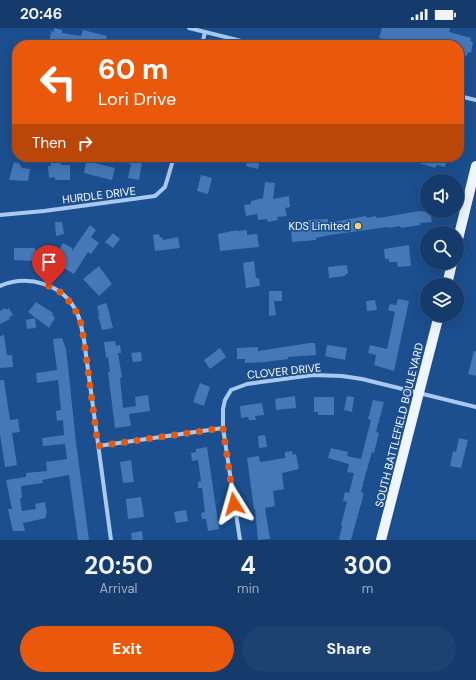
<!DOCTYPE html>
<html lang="en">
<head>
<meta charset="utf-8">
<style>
	:root { --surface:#143b6b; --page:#1d4271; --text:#f1f3f6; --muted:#9dadc1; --line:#33557e; --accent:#ea580c }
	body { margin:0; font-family:"DM Sans",sans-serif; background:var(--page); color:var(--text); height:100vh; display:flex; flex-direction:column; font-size:15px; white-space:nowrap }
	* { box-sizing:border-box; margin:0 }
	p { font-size:13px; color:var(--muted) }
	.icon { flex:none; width:22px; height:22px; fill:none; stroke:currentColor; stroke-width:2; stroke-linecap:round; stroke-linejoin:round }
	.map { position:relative; height:512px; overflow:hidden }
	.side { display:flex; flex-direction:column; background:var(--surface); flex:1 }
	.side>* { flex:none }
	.top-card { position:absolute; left:12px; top:12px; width:452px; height:122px; border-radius:16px; box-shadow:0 4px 16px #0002,0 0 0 1px var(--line); background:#ea580c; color:#fff; overflow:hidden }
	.fabs { position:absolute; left:420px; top:146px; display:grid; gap:8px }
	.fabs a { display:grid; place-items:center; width:44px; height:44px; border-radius:50%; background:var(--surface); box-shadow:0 4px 16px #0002,0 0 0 1px var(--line); font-size:20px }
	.pin { position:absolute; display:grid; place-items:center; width:34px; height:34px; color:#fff; margin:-41px -17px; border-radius:50% 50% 50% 0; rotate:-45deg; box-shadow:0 0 4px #0007 }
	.pin .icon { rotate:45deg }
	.me { position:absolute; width:44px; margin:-22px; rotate:352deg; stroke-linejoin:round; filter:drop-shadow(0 0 3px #0008) }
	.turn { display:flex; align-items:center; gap:14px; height:84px; padding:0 20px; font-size:18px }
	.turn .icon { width:52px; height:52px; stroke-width:2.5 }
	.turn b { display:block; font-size:28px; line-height:34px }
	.then { display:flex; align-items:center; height:38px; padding:0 20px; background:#0003; gap:8px; font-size:15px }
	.eta { display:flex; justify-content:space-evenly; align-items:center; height:68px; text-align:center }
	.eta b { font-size:24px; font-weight:700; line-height:28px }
	.action { display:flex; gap:8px; margin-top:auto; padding:8px 20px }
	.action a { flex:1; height:46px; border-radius:24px; background:var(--accent); color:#fff; font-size:16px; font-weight:700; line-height:46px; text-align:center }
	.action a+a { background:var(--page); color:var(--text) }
	.status { display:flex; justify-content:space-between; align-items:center; height:28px; padding:0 20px; background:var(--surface); direction:ltr }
	.status svg { height:11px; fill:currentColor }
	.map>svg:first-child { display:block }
	.building { fill:#4478b7 }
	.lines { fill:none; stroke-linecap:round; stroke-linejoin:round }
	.street { stroke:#a9c9ee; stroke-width:4 }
	.primary { stroke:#f0f6ff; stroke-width:10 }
	.route { stroke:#ea580c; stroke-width:7; stroke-dasharray:0 12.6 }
	.poi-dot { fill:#ffd166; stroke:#1b4f8f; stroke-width:1.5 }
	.labels { text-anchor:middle; stroke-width:3.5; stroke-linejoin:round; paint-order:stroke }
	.street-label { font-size:11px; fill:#fff; stroke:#1b4f8f }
	.poi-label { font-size:11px; fill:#fff; stroke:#1b4f8f; text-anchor:end }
</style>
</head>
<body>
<div class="status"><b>20:46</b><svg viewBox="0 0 49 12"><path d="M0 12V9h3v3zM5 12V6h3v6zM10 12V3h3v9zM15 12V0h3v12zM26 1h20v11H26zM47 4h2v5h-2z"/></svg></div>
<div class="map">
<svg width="476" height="512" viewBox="0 0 476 512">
	<rect width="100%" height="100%" fill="#1b4f8f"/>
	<g class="building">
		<path d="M54,0L62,2V5L81,8L83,2L107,8L104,17H49L51,3L54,4Z"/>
		<path d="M382,0H450L449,4L471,10L470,13L473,14L471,25L468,24L467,28L459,26V17H381L383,11L379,10Z"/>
		<path d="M128,129H143L139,152L128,150L131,136L127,135Z"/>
		<path d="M248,129L260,132L258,141L246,138Z"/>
		<path d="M407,129H448L445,139L437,137L435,140L406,131Z"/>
		<path d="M51,132H60L61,137H70V152H55V149L49,150L48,138H51Z"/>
		<path d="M86,133L115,140L112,152L84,145Z"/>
		<path d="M14,134L19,135L22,140L30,141L28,153L9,152Z"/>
		<path d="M201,147L212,150L208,166L197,163Z"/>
		<path d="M265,154L275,155L273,171L289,168L290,179L285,180L287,188L277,189L278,192L268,194L267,191L258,192L257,186L246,188L244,177L251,176V173L263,170Z"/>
		<path d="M419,183L430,184L432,194L420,195V197L401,200L400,198L389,200L388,199L330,207L316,210V212L292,214L291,201L300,200L299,195L308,194V192L328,191V195L366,188L367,190L376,188V190H379Z"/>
		<path d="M55,194H62L64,206L56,208Z"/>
		<path d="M90,197L96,202L91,209L99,215L91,226L88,224L74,246L56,235V234L53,232L63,215L72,220V223Z"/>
		<path d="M237,202V203L247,202V207L257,206L259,219L220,223L218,206Z"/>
		<path d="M113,205L120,211L113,220L105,214Z"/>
		<path d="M159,206L160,210L162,209L163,212L178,209L180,220L155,223L153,207Z"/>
		<path d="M409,217L411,238L398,239L397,234H389V231H385L384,221Z"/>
		<path d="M14,220H35V222H39L40,231H35V233L14,232Z"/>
		<path d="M254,233L256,250H259L260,258L246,260L243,235Z"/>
		<path d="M347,237L348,246H345V248L329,250L328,239Z"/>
		<path d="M99,238L112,256L99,268L83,251Z"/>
		<path d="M269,263H282V273H274L276,287L269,288Z"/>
		<path d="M398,271L409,273L394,343L374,337L376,327L368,325L370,317L387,321L395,284L388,282L390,276L396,277Z"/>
		<path d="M375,272L377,282L367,283L366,273Z"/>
		<path d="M36,274L53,285L52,287L55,290L49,300L28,284Z"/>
		<path d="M106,275L108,280L113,300L102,302L98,287H99L97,278Z"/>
		<path d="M5,280L6,282L9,280L13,287L9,289L10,291L0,296V283Z"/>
		<path d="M35,290L36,300L27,301L26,292Z"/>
		<path d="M4,307L7,327H12L13,339L0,340V308Z"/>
		<path d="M62,310L66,321L69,348L76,414L89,512H78L69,447L42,452L43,455L21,458L22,470H20L22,483L36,481L35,476L45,474L47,486H46V490L23,495L25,503H13L8,481H12L6,452L26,449V445L47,443L46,434L67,431L65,416L43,418L42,410L64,407L63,392L57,393L56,383L61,382L58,352L37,355L36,345L57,342L53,311Z"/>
		<path d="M115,313L116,318L120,317L121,325H118L122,349L120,350L123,380L136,378L135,369L148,367L150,383L129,386L131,398L115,400L108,344H110L108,329L106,330L104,314Z"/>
		<path d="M310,315H315L316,327L288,329V331L265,334L245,335V331H237V320L258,319V323Z"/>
		<path d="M327,317L347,320L345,332L325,328Z"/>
		<path d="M220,320L226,329L210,341L204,332Z"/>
		<path d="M474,323H476V348L468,346Z"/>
		<path d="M141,324L142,333L133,334L131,325Z"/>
		<path d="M0,352H4L10,392L18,391L20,404L12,405L17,437L5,439L0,406Z"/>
		<path d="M200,355L210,359L204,378L193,374Z"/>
		<path d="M295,368L296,380L276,382L275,371Z"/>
		<path d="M347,368L354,369L352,384L344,382Z"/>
		<path d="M314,369H334V387H318V384H314Z"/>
		<path d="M373,372L384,374L376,404L379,405L374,425L372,424L365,448L361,464L364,465L351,512H339L342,498L341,497L347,474L343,473L345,464L349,465L354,445L347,444L349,436L328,430L331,420L348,424L347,428L361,431L371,392L368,391Z"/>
		<path d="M262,375L264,387L255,388L256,392H249L248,389L241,390L240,378Z"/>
		<path d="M265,407L267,419L259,420L258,408Z"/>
		<path d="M459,410L468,412L461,440L450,438L453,423L456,424Z"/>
		<path d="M207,419L219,501L208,503L206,491H202L201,485L205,484L202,460H198V454L201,453L198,432L192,433L191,425L196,424V421Z"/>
		<path d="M292,423L293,427L296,426L299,441L282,445L284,461L273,463L275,478L265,480L270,511L258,512L255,481H254L247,430L259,428L260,434L285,430V424Z"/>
		<path d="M131,432L134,454L123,455L120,434Z"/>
		<path d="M141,469L144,489L128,491L126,471Z"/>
		<path d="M186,482L188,493L176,495L174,484Z"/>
		<path d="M142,503L143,512H132L131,505Z"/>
	</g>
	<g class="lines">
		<g class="street">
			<path d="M189,0L258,17"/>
			<path d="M202,17L205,4"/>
			<path d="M459,68L476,72"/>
			<path d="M0,187L44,183L155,168L165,159L174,129"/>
			<path d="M0,258C28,246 64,256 77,285C81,293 82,303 84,312L111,512"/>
			<path d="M98,418L223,400"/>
			<path d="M240,512L223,400V381L225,372L231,362L247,356L313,347L342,348L362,351L476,379"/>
		</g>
		<g class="primary">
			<path d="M457,215L476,138"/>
			<path d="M447,257L452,235"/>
			<path d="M381,512L439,287"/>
		</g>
	</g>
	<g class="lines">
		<path class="route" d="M49,258L60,264L72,276L80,291L84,312L98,418L223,400L234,476"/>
	</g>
	<circle class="poi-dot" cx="358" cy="198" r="4"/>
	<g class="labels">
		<g class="street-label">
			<text transform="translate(99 167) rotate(-7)" y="4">HURDLE DRIVE</text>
			<text transform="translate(284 343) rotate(-6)" y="4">CLOVER DRIVE</text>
			<text transform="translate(399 397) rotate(-76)" y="4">SOUTH BATTLEFIELD BOULEVARD</text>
		</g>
		<g class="poi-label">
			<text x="350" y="202">KDS Limited</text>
		</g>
	</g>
</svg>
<div class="fabs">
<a><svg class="icon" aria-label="sound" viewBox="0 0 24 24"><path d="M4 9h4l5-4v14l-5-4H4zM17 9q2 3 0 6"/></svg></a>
<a><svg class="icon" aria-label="search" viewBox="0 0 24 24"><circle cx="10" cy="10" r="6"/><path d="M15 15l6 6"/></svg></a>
<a><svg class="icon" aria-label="layers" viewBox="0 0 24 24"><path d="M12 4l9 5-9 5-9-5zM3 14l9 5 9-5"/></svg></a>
</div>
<div class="pin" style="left:49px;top:258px;background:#d93025"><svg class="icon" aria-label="arrive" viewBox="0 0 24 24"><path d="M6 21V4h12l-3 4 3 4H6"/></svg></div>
<svg class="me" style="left:234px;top:476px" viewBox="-20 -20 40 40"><path d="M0-17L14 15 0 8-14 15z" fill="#ea580c" stroke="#fff" stroke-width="4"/></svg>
<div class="top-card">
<div class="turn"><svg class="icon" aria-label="left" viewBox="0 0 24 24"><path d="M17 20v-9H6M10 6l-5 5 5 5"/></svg><div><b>60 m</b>Lori Drive</div></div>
<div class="then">Then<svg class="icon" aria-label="right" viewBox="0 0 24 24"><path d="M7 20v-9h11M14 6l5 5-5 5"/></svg></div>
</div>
</div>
<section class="side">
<div class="eta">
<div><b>20:50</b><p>Arrival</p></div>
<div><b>4</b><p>min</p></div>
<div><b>300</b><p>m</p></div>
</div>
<div class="action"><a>Exit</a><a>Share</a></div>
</section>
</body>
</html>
